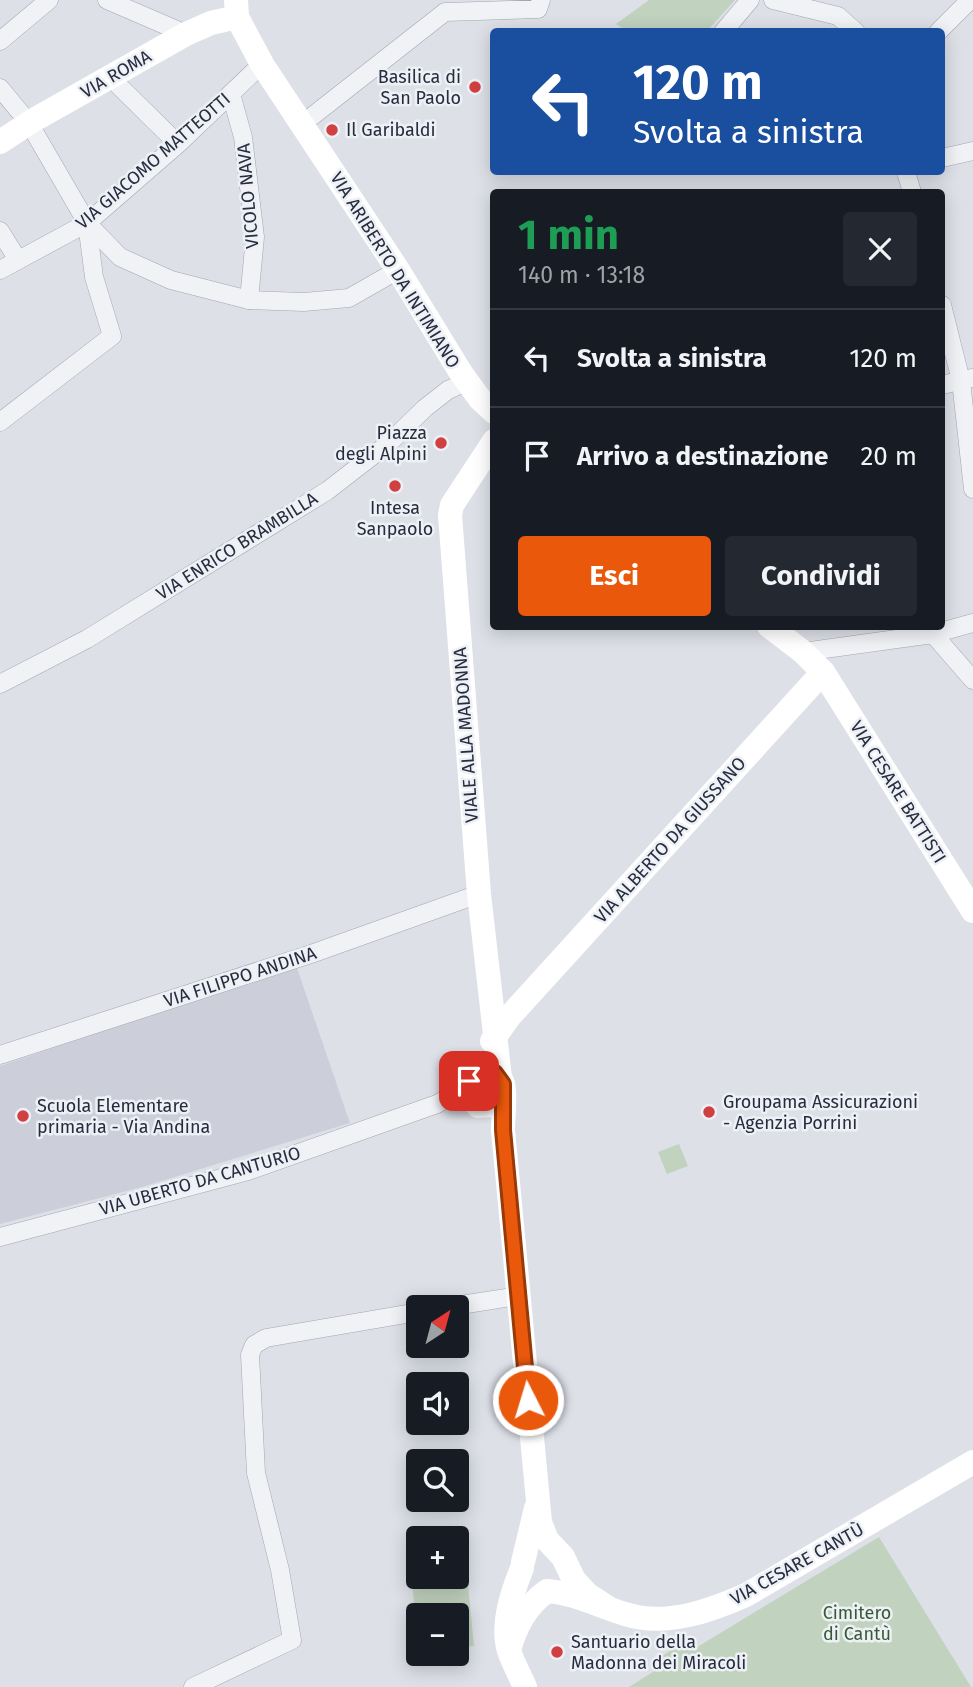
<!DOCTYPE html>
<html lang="it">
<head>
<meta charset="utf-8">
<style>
	:root { --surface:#171b24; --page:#242831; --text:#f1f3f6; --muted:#9ea1a6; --line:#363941; --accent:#ea580c }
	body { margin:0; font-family:"Fira Sans",sans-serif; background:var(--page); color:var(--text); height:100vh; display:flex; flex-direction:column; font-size:26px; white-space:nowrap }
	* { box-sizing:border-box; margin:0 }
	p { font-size:23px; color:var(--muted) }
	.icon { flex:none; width:38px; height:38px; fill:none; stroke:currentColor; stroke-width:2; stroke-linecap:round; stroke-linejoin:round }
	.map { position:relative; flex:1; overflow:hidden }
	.side { position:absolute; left:490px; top:189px; width:455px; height:441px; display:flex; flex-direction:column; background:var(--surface); border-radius:7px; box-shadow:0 4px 18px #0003 }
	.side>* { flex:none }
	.banner { position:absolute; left:490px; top:28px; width:455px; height:147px; border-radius:7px; box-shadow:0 4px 18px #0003; background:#1a4fa0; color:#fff; overflow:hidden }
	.needle { width:46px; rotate:36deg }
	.fabs { position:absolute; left:406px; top:1295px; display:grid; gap:14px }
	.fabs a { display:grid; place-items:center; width:63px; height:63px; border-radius:7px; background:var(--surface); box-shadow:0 4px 18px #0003; font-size:35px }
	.pin { position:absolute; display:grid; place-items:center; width:60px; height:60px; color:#fff; margin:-30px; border-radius:14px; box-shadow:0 4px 10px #0006 }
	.me { position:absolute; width:77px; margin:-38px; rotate:355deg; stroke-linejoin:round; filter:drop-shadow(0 0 5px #0008) }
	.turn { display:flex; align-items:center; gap:24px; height:147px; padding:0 28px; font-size:32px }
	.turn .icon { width:91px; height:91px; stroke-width:2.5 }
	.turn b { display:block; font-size:49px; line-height:60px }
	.round { display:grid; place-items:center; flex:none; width:74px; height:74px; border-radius:7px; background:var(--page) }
	.overview { display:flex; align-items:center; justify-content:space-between; height:119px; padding:0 28px }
	h1 { font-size:42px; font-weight:700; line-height:52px; color:#1e9e55 }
	.action { display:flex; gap:14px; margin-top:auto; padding:14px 28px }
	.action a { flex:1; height:80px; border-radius:7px; background:var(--accent); color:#fff; font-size:28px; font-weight:700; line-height:80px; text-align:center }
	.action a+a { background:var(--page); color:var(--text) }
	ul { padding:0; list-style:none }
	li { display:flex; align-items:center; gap:21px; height:98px; padding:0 28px; border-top:2px solid var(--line) }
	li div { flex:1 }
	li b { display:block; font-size:26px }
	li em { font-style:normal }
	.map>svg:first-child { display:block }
	.built { fill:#cccfda }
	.green { fill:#c1d2bf }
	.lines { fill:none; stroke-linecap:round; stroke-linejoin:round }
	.street-casing { stroke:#a3a6b2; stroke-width:19 }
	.street { stroke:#f1f2f6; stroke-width:18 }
	.secondary { stroke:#fff; stroke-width:24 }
	.route-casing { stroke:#983908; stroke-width:18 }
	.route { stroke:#ea580c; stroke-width:12 }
	.poi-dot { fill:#d04040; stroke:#edf0f5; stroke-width:2.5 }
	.labels { text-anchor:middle; stroke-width:5; stroke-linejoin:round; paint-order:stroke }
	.street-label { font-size:18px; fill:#272c3f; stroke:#edf0f5 }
	.poi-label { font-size:18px; fill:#272c3f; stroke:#edf0f5; text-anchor:start }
	.park-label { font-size:18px; fill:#365b34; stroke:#edf0f5 }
</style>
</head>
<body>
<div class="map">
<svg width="973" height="1687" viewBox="0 0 973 1687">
	<rect width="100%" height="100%" fill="#dee0e8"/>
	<path class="built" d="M296,965L350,1123L142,1187L0,1224V1066Z"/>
	<g class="green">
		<path d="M649,0H735L707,31H627L616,24Z"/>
		<path d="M679,1144L688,1166L667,1174L658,1152Z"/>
		<path d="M879,1537L971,1687H629L667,1663L662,1656L688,1639L694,1649Z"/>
		<path d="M466,1564L474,1646L457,1647V1615H418V1651L411,1569L418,1568V1577H457V1565Z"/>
	</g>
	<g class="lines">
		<g class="street-casing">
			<g id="street">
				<path d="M107,0L186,34"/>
				<path d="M773,0L838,16L856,32"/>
				<path d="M723,32L750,0"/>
				<path d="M938,32L970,0"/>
				<path d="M0,41L49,0"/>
				<path d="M111,78L178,144"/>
				<path d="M0,88L29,123L87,223L120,257L171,280L249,300L304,302L349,298L398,270"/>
				<path d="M231,94L243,137L255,237L249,300"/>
				<path d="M301,125L445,12L538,9L541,0"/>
				<path d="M942,158L973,151"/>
				<path d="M906,172L912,192"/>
				<path d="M0,231L18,260"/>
				<path d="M0,270L87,223L178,144L262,64"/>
				<path d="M942,305L961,381L973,489"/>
				<path d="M942,385L972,378"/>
				<path d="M0,422L112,336L94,277L87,223"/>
				<path d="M933,634L973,680"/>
				<path d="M803,652L933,634L973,623"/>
				<path d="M0,684L87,639L327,491L389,443L425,408L448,390L457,386"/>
				<path d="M0,1055L311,954L479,894"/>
				<path d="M0,1237L248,1171L437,1104L467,1087"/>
				<path d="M448,1307L518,1296"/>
				<path d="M193,1687L292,1640L280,1570L256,1473L250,1355L254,1345L266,1338L418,1312"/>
			</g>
		</g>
		<use href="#street" class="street"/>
		<g class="secondary">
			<path d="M236,0L237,17L262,64L398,270L461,373L480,399L494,412"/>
			<path d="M0,142L32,121L186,34L211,23L237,17"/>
			<path d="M494,441L452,505L450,515L479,894L500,1078"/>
			<path d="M769,626L803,652L823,672L973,911"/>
			<path d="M492,1041L509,1017L823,672"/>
			<path d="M503,1095L493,1105L478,1106L468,1095C465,1070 496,1061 503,1084C506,1095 503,1118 503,1130L540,1522L547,1540L563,1557L574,1580L587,1594L607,1607"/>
			<path d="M523,1562L536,1508"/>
			<path d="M522,1568C512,1593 501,1624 509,1651C513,1663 520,1675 525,1687"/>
			<path d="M509,1650C516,1626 526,1606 547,1591C575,1593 598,1606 625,1614C666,1627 710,1611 746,1595L973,1462"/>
		</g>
	</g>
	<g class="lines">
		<g class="route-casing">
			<path id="route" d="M469,1081L474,1074L487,1071L495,1073L503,1084V1130L528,1400"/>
		</g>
		<use href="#route" class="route"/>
	</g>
	<g class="poi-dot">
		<circle cx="475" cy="87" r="7"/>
		<circle cx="332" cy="130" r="7"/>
		<circle cx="441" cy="443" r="7"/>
		<circle cx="395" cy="486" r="7"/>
		<circle cx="709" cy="1112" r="7"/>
		<circle cx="23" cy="1116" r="7"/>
		<circle cx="557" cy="1652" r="7"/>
	</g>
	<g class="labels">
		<g class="street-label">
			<text transform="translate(116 74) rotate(-30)" y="6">VIA ROMA</text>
			<text transform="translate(153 161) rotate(-41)" y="6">VIA GIACOMO MATTEOTTI</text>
			<text transform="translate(248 196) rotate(-95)" y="6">VICOLO NAVA</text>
			<text transform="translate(395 270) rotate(58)" y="6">VIA ARIBERTO DA INTIMIANO</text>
			<text transform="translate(237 546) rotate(-32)" y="6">VIA ENRICO BRAMBILLA</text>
			<text transform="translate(466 735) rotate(-94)" y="6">VIALE ALLA MADONNA</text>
			<text transform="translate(898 792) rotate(58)" y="6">VIA CESARE BATTISTI</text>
			<text transform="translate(670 840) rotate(-48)" y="6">VIA ALBERTO DA GIUSSANO</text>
			<text transform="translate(240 977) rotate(-18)" y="6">VIA FILIPPO ANDINA</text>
			<text transform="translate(200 1181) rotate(-16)" y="6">VIA UBERTO DA CANTURIO</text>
			<text transform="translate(797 1564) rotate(-29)" y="6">VIA CESARE CANTÙ</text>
		</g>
		<g class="poi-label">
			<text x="461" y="83" text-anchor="end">Basilica di<tspan x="461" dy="21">San Paolo</tspan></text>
			<text x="346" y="136">Il Garibaldi</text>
			<text x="427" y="439" text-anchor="end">Piazza<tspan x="427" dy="21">degli Alpini</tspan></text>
			<text x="395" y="514" text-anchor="middle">Intesa<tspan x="395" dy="21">Sanpaolo</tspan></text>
			<text x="723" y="1108">Groupama Assicurazioni<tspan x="723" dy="21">- Agenzia Porrini</tspan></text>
			<text x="37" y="1112">Scuola Elementare<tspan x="37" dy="21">primaria - Via Andina</tspan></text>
			<text x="571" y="1648">Santuario della<tspan x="571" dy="21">Madonna dei Miracoli</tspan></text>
		</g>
		<g class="park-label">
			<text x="857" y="1619">Cimitero<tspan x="857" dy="21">di Cantù</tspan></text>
		</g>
	</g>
</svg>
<div class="fabs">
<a><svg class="needle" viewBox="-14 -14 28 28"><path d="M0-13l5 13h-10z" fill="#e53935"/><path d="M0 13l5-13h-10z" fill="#9ea1a6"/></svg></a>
<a><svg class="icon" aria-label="sound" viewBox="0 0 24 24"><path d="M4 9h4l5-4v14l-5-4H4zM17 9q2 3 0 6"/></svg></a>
<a><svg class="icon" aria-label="search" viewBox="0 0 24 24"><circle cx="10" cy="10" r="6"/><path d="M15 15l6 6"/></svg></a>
<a>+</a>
<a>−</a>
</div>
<div class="pin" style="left:469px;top:1081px;background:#d93025"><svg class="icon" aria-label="arrive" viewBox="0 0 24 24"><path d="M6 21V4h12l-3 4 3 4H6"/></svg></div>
<svg class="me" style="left:528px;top:1400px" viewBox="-20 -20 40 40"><circle r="17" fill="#ea580c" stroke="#fff" stroke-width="3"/><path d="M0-11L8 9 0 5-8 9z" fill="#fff"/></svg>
<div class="banner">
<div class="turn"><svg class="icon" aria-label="left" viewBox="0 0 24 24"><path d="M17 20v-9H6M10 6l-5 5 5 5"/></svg><div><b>120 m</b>Svolta a sinistra</div></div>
</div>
<section class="side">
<div class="overview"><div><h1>1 min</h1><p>140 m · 13:18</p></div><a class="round"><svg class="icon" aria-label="close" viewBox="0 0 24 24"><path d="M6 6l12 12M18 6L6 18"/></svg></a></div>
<ul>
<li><svg class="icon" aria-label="left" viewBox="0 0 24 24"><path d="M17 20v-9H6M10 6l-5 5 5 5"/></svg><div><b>Svolta a sinistra</b></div><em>120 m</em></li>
<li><svg class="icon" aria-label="arrive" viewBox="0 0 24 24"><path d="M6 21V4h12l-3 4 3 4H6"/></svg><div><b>Arrivo a destinazione</b></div><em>20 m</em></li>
</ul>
<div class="action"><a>Esci</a><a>Condividi</a></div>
</section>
</div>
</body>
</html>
